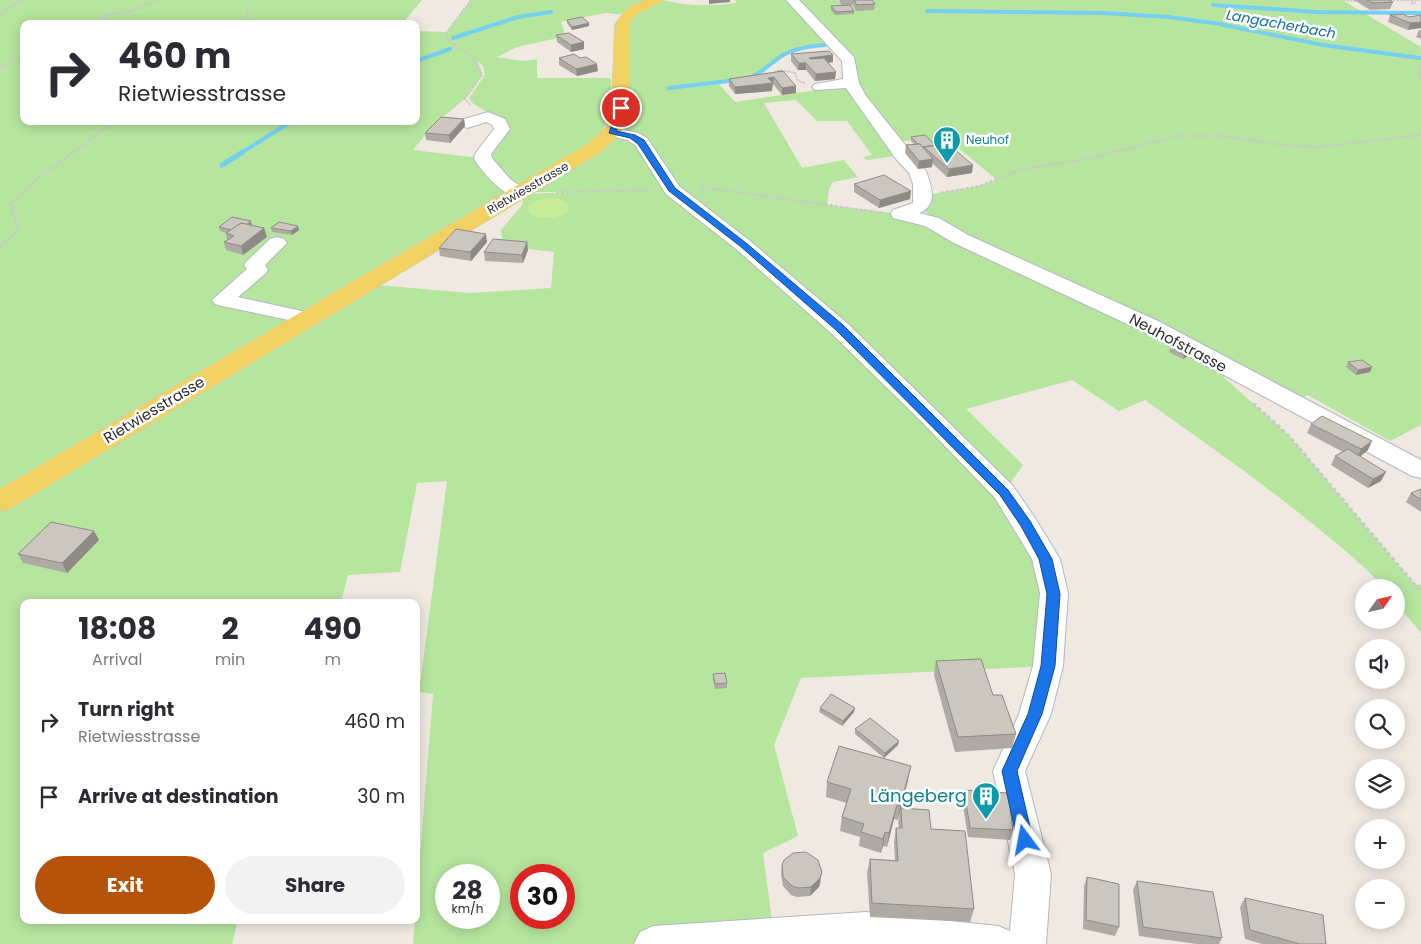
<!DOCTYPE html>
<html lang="en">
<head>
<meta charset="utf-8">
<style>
	:root { --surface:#fff; --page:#f2f2f3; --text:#2b2b33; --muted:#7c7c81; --accent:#b45309 }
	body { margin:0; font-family:Poppins,sans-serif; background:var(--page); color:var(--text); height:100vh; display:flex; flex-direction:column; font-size:19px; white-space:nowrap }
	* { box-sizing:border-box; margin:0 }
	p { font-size:16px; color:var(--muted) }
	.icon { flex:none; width:28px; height:28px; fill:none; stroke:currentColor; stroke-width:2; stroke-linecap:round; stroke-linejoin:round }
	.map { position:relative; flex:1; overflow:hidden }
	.sheet { position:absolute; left:20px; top:599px; width:400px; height:325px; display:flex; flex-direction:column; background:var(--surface); border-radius:10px; box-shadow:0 2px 12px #0003 }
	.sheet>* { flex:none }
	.guide { position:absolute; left:20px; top:20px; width:400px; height:105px; border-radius:10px; box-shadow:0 2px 12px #0003; background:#fff; color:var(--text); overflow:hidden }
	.needle { width:32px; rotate:56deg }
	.controls { position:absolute; left:1355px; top:579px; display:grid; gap:10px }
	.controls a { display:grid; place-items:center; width:50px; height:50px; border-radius:50%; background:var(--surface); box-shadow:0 2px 12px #0003; font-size:25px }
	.speed { position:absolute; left:435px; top:864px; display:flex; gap:10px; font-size:25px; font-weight:700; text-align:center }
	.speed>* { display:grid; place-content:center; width:65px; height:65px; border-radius:50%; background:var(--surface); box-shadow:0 2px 12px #0003; line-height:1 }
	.speed small { font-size:12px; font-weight:400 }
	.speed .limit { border:8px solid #d22; background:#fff; color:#111 }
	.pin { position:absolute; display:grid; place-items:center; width:42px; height:42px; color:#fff; margin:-21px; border:2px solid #fff; border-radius:50%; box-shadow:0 1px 5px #0007 }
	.me { position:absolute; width:55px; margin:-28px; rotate:347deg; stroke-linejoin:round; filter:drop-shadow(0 0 4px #0008) }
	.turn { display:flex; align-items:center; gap:18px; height:105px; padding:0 15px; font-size:22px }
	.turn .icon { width:65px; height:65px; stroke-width:2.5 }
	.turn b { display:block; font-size:35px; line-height:42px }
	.eta { display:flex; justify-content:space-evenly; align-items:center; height:85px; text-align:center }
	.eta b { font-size:30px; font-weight:700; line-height:35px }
	.primary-button { display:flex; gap:10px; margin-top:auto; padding:10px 15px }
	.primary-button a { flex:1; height:58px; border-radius:30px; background:var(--accent); color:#fff; font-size:20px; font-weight:700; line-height:58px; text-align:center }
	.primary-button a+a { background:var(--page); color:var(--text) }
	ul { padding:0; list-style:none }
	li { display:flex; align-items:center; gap:15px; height:75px; padding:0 15px }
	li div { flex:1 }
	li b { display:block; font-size:19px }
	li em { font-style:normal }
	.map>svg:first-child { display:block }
	.green { fill:#b6e59e; fill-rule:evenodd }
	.pitch { fill:#c9ec9a }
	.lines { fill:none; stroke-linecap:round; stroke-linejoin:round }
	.stream-far1 { stroke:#75cff0; stroke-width:4 }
	.stream { stroke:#75cff0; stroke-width:5 }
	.minor-casing { stroke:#b4b7c1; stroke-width:2 }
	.major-casing { stroke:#c9c9c9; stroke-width:1 }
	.path-far2 { stroke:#c9c9c9; stroke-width:2; stroke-dasharray:2.5 1; stroke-linecap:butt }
	.path-far1 { stroke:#c9c9c9; stroke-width:2.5; stroke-dasharray:3 2; stroke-linecap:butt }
	.path { stroke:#c9c9c9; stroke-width:3; stroke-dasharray:4 2.5; stroke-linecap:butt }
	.minor { fill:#fff; fill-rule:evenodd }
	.major { fill:#f2d163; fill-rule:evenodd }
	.wall { fill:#afaba4 }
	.shaded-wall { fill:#8e8b86 }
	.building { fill:#cbc7bf; stroke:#8e8b86 }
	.route { fill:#1a73e8; stroke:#114b97 }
	.labels { text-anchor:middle; stroke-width:5; stroke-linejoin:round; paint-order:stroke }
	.far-culture-label { font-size:12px; fill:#0d838f; stroke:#fff; text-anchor:start }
	.far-street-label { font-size:12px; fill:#2e2e2e; stroke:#fff }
	.far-water-label { font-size:14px; font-style:italic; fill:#0d6fa3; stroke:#fff }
	.street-label { font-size:15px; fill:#2e2e2e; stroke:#fff }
	.near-culture-label { font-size:18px; fill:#0d838f; stroke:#fff; text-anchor:end }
</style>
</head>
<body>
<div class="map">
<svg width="1421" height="944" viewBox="0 0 1421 944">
	<rect width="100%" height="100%" fill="#efe9e1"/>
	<path class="green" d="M0,0H422L402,24H24V121H416V31L447,32L471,0H664C688,7 710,6 736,3L735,0H1342L1421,47V425L1390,441L1308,395L1293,403L1217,371L1289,436L1414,584L1421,585V633L1396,603V588L1383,587C1361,562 1335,542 1309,521C1256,478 1201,440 1145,400L1119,411L1072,380L966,409L1023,465L1004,492L1046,559L1048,666L801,678L774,745L798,836L763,853L774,936L653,944H413L433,694L419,692L447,481L417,483L400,572L348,575L341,602H24V920H238L232,944H0V502L364,284L470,293L551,288L554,252L503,246L501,230L522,205L524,194L575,192H528L612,132L627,15L606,13L561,22L565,34L562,37L517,47L497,57L524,61L537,59V78H611C611,91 613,108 608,120C598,148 544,171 519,186L513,185L486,158L504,123L471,102L469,98L485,75L483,66L477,61L482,75L465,99L434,124L413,150L479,158L511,194L0,495ZM833,44L849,60L851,85L735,102L717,82C730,79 745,81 759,74C769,70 775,60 783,55C798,47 817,46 833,44ZM796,100L817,121H847L872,155L863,157L867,160L902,155L893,142L926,139L937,150L957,147L997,180L980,186L922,196V206L932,222L900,214L827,205L829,189L833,182L858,177L844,160L802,168L764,103ZM446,875H489V918H446ZM521,875H564V918H521Z"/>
	<path class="pitch" d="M548,198L561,199L569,204L568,211C558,219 540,221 529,213L528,206L535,201Z"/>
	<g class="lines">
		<g class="stream-far1">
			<path d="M1213,5L1317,12L1421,13"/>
			<path d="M927,11L1104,13L1168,17L1214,23L1323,45L1420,58"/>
			<path d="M453,38L518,17L551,12"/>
			<path d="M416,61L450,49"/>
			<path d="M751,77C763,72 770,64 780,57C793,48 810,46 825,45"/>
			<path d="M669,88L737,80"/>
			<path d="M241,153L292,121"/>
		</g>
		<path class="stream" d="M222,165L243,152"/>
		<g class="minor-casing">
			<g id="minor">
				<path d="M786,0H799L854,57L859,83L866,96L926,171C932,187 938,206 919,213L939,218L968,235L1158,321L1421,460V478L1412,476L1142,331L954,243L925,226L893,218L891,214L893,210L913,203V184L909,173L896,159L846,88L815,90L812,87L815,84L843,79L842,61Z"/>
				<path d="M488,112L505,119L510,129L491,154L492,158L510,179L529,192L526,196C505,201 485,175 474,159L475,154L494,129L492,125L487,122L467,128L459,123L461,120Z"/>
				<path d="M612,127L638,133L647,138L679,186L750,241L847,323L939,413L1013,486L1035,518L1060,559L1068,593L1063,666L1051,714L1025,771L1051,874L1046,944H634L640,932L653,926L866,912L998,926L1010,931L1015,874L993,771L1019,714L1033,666L1040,593L1032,559L995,498L923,423L831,333L736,249L666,194L635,145L627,140L606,135L604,132Z"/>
				<path d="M277,237L284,239L287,243L265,265L268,270L265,274L238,297L315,314L319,318L315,322L308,324L222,306L215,304L212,300L247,269L244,265L247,261L270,239Z"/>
			</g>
		</g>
		<g class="major-casing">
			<path id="major" d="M645,0H664L636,15L629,24V114L621,132L603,151L10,509L0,511V489L589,143L607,126L611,114L615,24L626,9Z"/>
		</g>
		<g class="path-far2">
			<path d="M471,0L447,32V39C461,50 477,57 482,75L465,99L471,106"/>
			<path d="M1343,0L1356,1"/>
			<path d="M1386,0H1420"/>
			<path d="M1411,1L1415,3L1411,4"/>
			<path d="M0,14L22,0"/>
			<path d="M113,24L103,16L131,11L158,0"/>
			<path d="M246,24L248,3"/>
			<path d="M1421,65L1418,77L1421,80"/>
			<path d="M0,67L24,55"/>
			<path d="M774,73L780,70L795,73L798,81L805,83"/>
			<path d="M72,153L115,121"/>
			<path d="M1110,153L1177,136H1222L1283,145L1317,147L1421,135"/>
		</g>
		<g class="path-far1">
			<path d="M701,189H716L883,213"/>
			<path d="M556,192L652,190"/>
			<path d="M941,193L980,186L1022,169L1087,159L1114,152"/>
			<path d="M0,247L18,229L11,204L35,181L74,152"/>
		</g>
		<path class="path" d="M1253,403L1289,436L1421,592"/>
		<use href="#minor" class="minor"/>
		<use href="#major" class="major"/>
	</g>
	<g class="wall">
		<path d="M840,0H872L875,4L874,10L856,11L853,5H850L854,11V14L835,15L831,10V6H842L840,2Z"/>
		<path d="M1354,0H1389L1393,2L1390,9L1370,10Z"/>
		<path d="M1390,15L1409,17L1421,15L1408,30L1388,22Z"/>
		<path d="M567,20L589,26L572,30L567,23Z"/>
		<path d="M1419,30H1421V39L1416,37Z"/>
		<path d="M556,35L584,49L571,52L557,42Z"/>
		<path d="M791,54L833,55V62L828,63L835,79L815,81L806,70H798L791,61Z"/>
		<path d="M559,58H580L598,71L577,76L559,65Z"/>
		<path d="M783,71L796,93L782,95L773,84H772V91L735,94L729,86V79Z"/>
		<path d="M464,119L465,126L450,143L426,140L425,133Z"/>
		<path d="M911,137L935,146L972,173L947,177L932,163V167L918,169L905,153L906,145L914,144L911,141Z"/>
		<path d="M854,184L910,199L879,208L854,192Z"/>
		<path d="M252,225V226L264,228L267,237L243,255L226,250L224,242L227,240L226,233H227L220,231L219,227Z"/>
		<path d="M271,228L299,230L292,235L272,232Z"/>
		<path d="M487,242L471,261L440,256L439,248Z"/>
		<path d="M527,242L528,250L523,263L485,261L484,252Z"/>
		<path d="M1171,347L1190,355L1183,359L1169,352Z"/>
		<path d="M1348,362L1370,372L1356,375L1346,367Z"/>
		<path d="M1311,424L1368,450L1360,456L1381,481L1368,488L1331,465L1335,456L1343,452L1307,433Z"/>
		<path d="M1421,489V512L1406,502L1411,493Z"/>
		<path d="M99,540L67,573L23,563L18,554Z"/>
		<path d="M936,661L993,695L1016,734L1012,748L955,752L934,675Z"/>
		<path d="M713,674L727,683V688L715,689L713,679Z"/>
		<path d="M820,708L854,712L842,726L819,712Z"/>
		<path d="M855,729L898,745L884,758L855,734Z"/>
		<path d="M908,780L898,820L894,819L887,847L883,846L881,853L859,846L860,837L840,831L842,817L847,803L826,797L827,782Z"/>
		<path d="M964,790L1013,830L1010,840L968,837L962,800Z"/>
		<path d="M901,808L931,829L974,909L970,922L870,917L867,873L870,859L895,861L894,842L896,828H899L898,823Z"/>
		<path d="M782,865L821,881L819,887L810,896L797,897L791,895L783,886L781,875Z"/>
		<path d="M1087,877L1119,927L1115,936L1083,929L1084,886Z"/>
		<path d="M1137,881L1222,938L1219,944H1197L1139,936L1133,890Z"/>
		<path d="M1245,898L1326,944H1262L1245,939L1240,907Z"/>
	</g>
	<g class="shaded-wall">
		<path d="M709,0H730V2L709,4Z"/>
		<path d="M1421,22V28L1408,30L1410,23Z"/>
		<path d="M589,23V26L572,30V27Z"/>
		<path d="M584,42V49L571,52V45Z"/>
		<path d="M833,55V62L809,65V58Z"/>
		<path d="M799,63H806V70H798Z"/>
		<path d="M597,64L598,71L577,76L576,69Z"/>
		<path d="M836,72L835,79L815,81L816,74Z"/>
		<path d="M774,77L772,91L735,94V87L768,78Z"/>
		<path d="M796,86V93L782,95V88Z"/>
		<path d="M464,119L465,126L450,143L449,135Z"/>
		<path d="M933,159L932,167L918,169L919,161Z"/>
		<path d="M973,165L972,173L947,177L949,169Z"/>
		<path d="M911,191L910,199L879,208L880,200Z"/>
		<path d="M251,221L252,225L238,235L236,231Z"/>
		<path d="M298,226L299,230L292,235L291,231Z"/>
		<path d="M264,228L267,237L243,255L241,246Z"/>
		<path d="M486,234L487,242L471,261L470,252Z"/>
		<path d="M527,242L528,250L523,263L522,255Z"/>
		<path d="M1192,351L1190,355L1183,359L1184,355Z"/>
		<path d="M1372,367L1370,372L1356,375L1358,370Z"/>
		<path d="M1372,441L1368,450L1357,459L1361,449Z"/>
		<path d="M1386,472L1381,481L1368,488L1373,479Z"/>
		<path d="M94,531L99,540L67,573L62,563Z"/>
		<path d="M855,708L854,712L842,726L843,721Z"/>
		<path d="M899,741L898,745L884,758L885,753Z"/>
		<path d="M911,766L908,780L898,820L900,806Z"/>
		<path d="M897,805L894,819L887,847L889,833Z"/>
		<path d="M885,832L883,846L881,853L883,839Z"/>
		<path d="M822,872L819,887L810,896L811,887Z"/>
	</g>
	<g class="building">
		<path d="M854,0H872L875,4L857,5Z"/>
		<path d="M1367,0H1389L1393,2L1373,3Z"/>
		<path d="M850,5L854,11L836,12L831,6Z"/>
		<path d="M1403,14L1409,17L1421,15V22L1410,23L1390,15Z"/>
		<path d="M582,17L589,23L572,27L567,20Z"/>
		<path d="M569,33L584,42L571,45L556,35Z"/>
		<path d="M829,51L833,55L809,58L810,59L824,58L836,72L816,74L806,63H799L791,54Z"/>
		<path d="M574,54L580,58L586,57L597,64L576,69L559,58Z"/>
		<path d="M783,71L796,86L782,88L774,77L768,78L773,83L735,87L729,79Z"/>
		<path d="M441,117L464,119L449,135L425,133Z"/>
		<path d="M925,135L935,145L923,147L920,144H918L911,137Z"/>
		<path d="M920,144L933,159L919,161L906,145Z"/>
		<path d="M948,144L973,165L949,169L924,147Z"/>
		<path d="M884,175L911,191L880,200L854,184Z"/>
		<path d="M232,217L251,221L246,225L241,223L231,230L219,227Z"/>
		<path d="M279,222L298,226L291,231L271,228Z"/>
		<path d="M241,223L264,228L241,246L224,242L234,236L226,233Z"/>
		<path d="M456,229L486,234L470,252L439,248Z"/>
		<path d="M493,239L527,242L522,255L484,252Z"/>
		<path d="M1178,343L1192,351L1184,355L1171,347Z"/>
		<path d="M1362,360L1372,367L1358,370L1348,362Z"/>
		<path d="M1322,416L1372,441L1361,449L1311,424Z"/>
		<path d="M1348,449L1386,472L1373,479L1335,456Z"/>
		<path d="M1421,489V500L1411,493Z"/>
		<path d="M51,522L94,531L62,563L18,554Z"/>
		<path d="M981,659L993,695H1002L1016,734L958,737L936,661Z"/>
		<path d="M725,673L727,683L715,684L713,674Z"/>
		<path d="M831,694L855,708L843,721L820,708Z"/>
		<path d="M870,718L899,741L885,753L855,729Z"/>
		<path d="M839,746L911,766L900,806L897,805L889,833L885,832L883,839L861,832L864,824L842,817L851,789L827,782Z"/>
		<path d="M964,790L1008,793L1013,830L970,828Z"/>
		<path d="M901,808L929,810L931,829L965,831L974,909L872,903L870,859L898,861L896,828H902Z"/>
		<path d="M806,852L818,860L822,872L820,878L811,887L798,888L792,886L783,877L782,865L784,860L793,853Z"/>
		<path d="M1087,877L1119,884V927L1086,920Z"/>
		<path d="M1137,881L1213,892L1222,938L1143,927Z"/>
		<path d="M1245,898L1323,915L1326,944H1300L1250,930Z"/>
	</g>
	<path class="route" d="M618,106L625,108L621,123L616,131L635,135L644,140L675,188L746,243L843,325L1008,490L1030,521L1052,559L1060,594L1055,666L1042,714L1017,771L1033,840L1030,845L1025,847L1019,845L1017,840L1002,771L1028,714L1041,666L1047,594L1039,559L1021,526L1000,495L836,330L740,246L669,191L638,144L630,138L609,133Z"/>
	<defs>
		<g id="building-pin" transform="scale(1.4375)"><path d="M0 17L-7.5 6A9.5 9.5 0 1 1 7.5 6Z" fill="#0f9aa8" stroke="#fff"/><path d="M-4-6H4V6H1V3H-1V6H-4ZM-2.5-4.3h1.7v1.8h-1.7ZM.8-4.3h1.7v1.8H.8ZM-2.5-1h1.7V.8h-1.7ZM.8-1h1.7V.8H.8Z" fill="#fff"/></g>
	</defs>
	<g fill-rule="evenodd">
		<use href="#building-pin" x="947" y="140"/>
		<use href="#building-pin" x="986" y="796"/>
	</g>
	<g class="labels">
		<g class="far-culture-label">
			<text x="966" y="144">Neuhof</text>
		</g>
		<g class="far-street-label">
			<text transform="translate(528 188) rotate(-30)" y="4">Rietwiesstrasse</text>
		</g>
		<g class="far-water-label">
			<text transform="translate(1281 24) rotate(10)" y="5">Langacherbach</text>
		</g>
		<g class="street-label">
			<text transform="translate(1178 343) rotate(28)" y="5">Neuhofstrasse</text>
			<text transform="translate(154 410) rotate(-31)" y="5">Rietwiesstrasse</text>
		</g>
		<g class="near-culture-label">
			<text x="967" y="802">Längeberg</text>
		</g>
	</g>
</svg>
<div class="controls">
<a><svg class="needle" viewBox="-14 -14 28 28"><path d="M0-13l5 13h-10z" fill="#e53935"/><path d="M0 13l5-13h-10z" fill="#7c7c81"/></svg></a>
<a><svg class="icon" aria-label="sound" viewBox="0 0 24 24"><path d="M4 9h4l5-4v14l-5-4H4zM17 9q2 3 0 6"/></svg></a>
<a><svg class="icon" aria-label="search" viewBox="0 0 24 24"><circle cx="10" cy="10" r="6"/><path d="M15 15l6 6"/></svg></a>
<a><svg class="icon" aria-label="layers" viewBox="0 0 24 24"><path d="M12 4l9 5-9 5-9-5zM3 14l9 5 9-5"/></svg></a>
<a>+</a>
<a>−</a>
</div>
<div class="speed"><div>28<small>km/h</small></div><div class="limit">30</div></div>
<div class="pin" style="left:621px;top:108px;background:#d93025"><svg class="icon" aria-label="arrive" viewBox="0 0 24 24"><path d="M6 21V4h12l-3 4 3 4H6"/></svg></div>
<svg class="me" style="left:1025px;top:840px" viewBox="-20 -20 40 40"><path d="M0-17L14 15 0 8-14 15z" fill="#1a73e8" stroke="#fff" stroke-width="4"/></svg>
<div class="guide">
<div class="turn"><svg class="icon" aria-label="right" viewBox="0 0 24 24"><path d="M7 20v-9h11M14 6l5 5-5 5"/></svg><div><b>460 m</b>Rietwiesstrasse</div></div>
</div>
<section class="sheet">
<div class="eta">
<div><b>18:08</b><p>Arrival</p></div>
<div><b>2</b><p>min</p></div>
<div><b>490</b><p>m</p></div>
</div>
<ul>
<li><svg class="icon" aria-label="right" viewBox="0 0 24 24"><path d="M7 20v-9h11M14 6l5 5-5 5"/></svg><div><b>Turn right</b><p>Rietwiesstrasse</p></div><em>460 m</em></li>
<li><svg class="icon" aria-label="arrive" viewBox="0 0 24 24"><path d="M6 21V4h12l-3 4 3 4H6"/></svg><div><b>Arrive at destination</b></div><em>30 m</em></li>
</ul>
<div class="primary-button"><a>Exit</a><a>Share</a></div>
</section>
</div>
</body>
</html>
